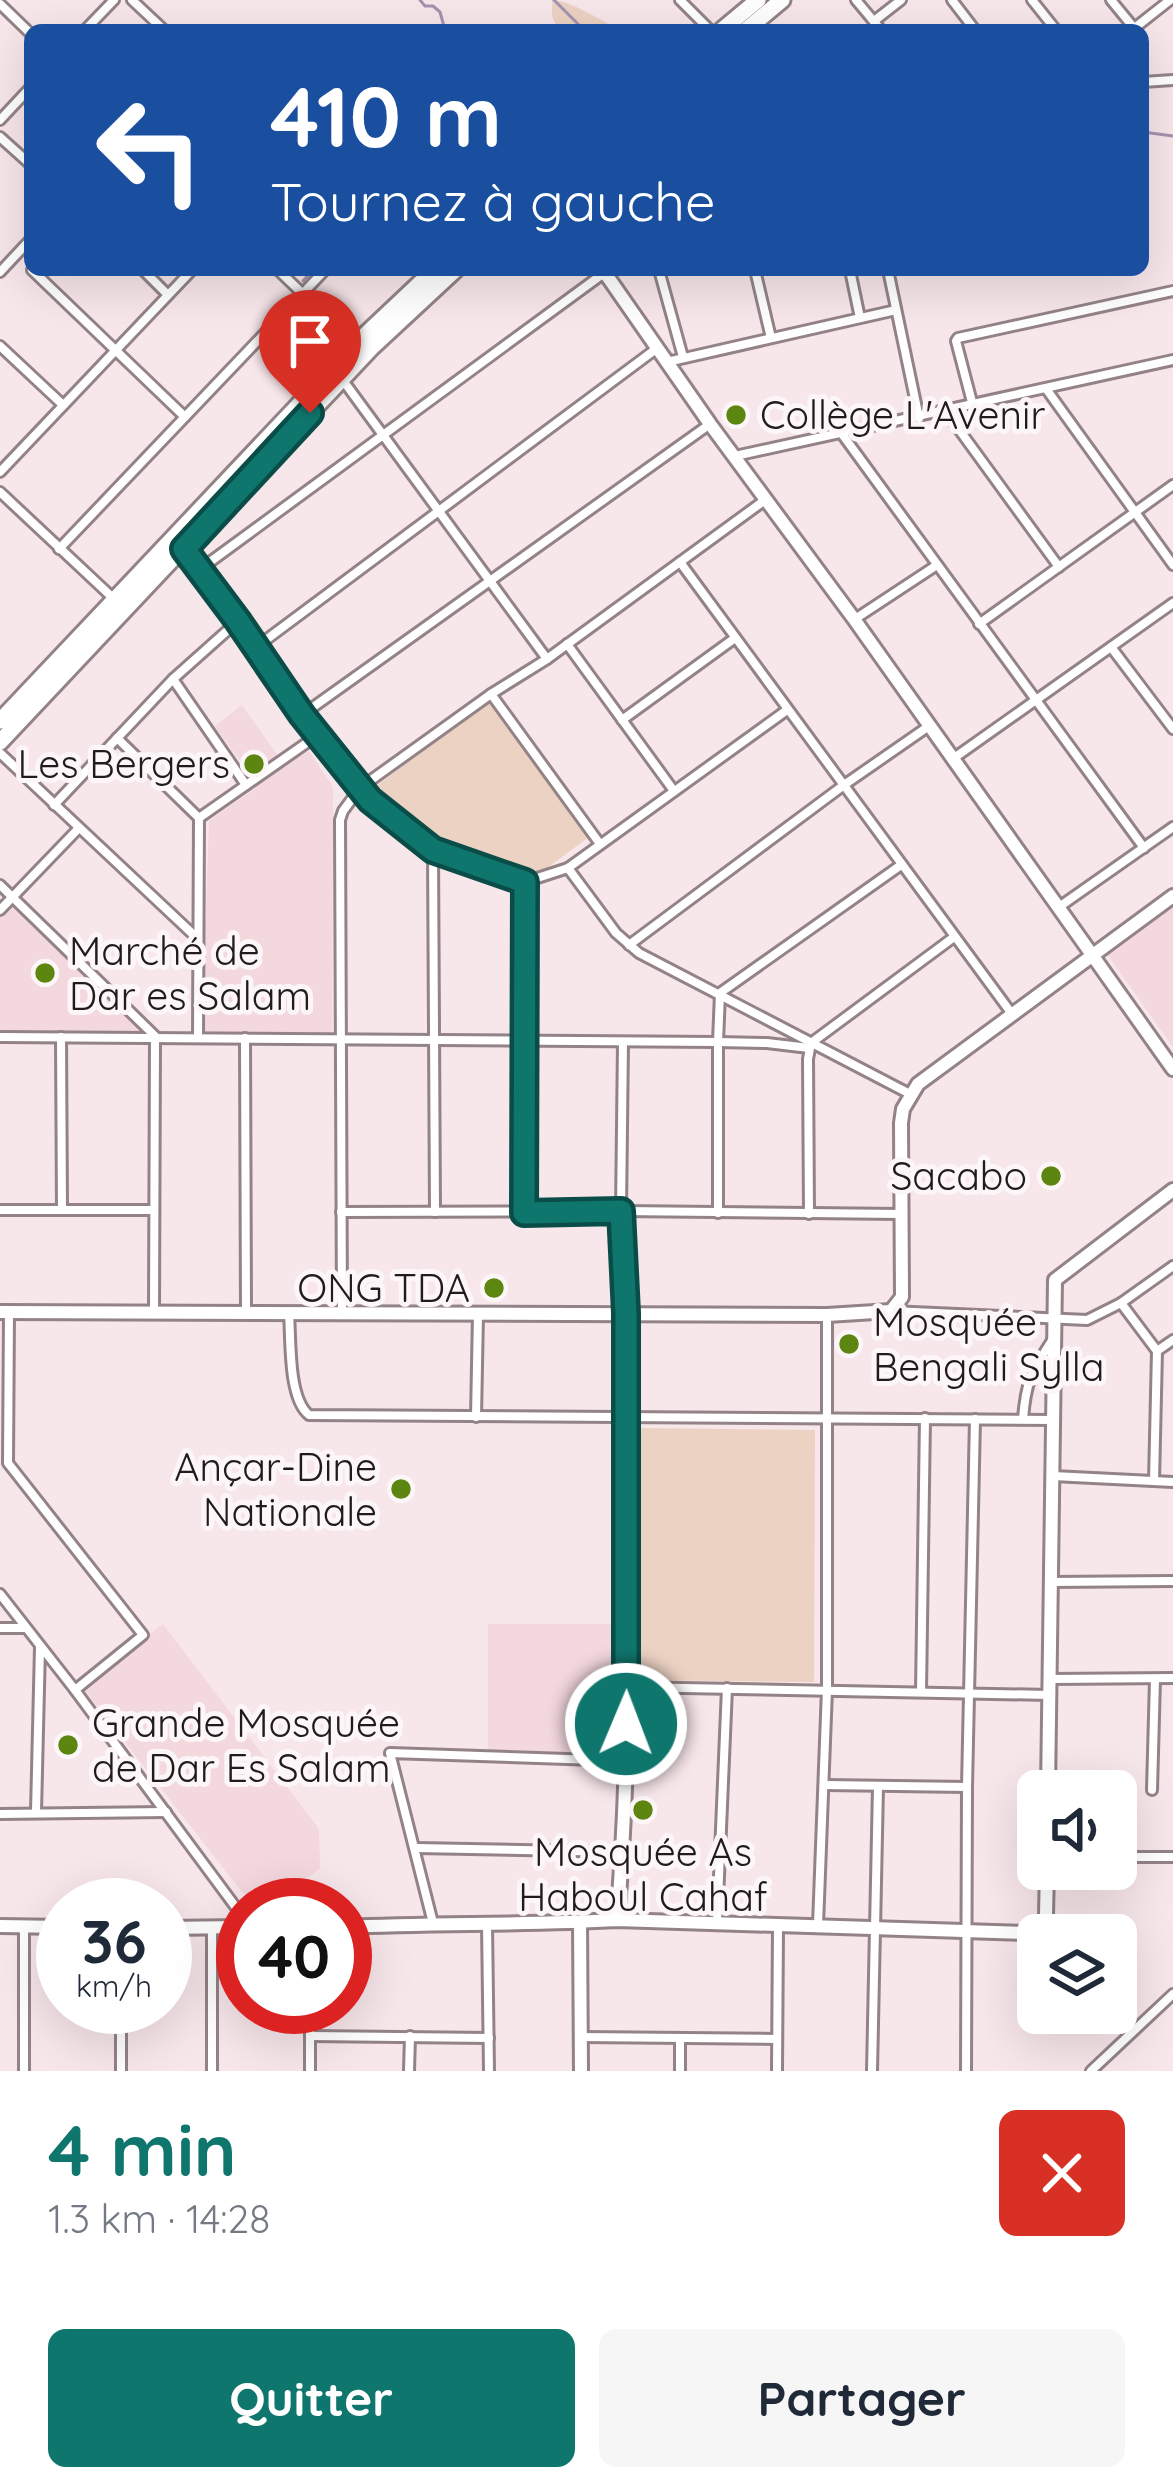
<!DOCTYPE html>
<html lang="fr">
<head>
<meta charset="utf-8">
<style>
	:root { --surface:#fff; --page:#f6f6f7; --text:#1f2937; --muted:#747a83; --accent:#0f766e }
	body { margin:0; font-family:Quicksand,sans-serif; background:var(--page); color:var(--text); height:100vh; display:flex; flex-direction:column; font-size:45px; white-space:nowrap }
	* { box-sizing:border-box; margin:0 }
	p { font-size:39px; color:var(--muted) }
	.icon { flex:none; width:66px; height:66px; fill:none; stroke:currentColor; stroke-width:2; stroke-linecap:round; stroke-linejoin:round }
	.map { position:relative; height:2071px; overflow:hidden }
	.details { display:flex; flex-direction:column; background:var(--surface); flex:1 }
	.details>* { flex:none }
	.top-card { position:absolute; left:24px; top:24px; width:1125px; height:252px; border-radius:18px; box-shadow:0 12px 48px #0002; background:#1a4fa0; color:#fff; overflow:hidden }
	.fabs { position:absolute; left:1017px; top:1770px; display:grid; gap:24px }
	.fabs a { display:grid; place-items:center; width:120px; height:120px; border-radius:18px; background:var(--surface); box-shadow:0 12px 48px #0002; font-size:60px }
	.speed { position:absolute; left:36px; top:1878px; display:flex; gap:24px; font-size:60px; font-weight:700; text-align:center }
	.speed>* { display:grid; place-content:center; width:156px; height:156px; border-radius:50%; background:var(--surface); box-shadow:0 12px 48px #0002; line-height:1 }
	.speed small { font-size:30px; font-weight:400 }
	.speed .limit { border:18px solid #d22; background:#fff; color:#111 }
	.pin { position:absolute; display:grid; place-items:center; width:102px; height:102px; color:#fff; margin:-123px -51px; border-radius:50% 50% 50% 0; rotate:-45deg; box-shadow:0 0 12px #0007 }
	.pin .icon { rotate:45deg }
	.me { position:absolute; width:132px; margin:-66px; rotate:1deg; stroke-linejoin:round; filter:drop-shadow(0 0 9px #0008) }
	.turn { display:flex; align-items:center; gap:42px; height:252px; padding:0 48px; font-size:54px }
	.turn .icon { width:156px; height:156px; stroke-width:2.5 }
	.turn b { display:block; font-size:84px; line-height:102px }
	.round { display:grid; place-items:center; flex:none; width:126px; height:126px; border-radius:18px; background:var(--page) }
	.overview { display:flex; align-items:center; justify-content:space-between; height:204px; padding:0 48px }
	h1 { font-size:72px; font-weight:800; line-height:90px; color:var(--accent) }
	.action { display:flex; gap:24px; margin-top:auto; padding:24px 48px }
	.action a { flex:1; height:138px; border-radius:18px; background:var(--accent); color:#fff; font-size:48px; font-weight:800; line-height:138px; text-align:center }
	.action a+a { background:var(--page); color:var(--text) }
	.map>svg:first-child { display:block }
	.built { fill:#f3d8de }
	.green { fill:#ecd2c3 }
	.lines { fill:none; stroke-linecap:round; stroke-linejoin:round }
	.stream { stroke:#a493b0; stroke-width:3 }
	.street-casing { stroke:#938386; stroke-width:14 }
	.secondary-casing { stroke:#938386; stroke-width:18 }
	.highway-casing { stroke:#938386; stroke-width:21 }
	.street { stroke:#fff; stroke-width:8 }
	.secondary { stroke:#fff; stroke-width:12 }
	.highway { stroke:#fff; stroke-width:15 }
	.route-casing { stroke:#0a4d48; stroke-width:30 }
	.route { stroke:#0f766e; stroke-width:21 }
	.poi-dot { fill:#5d8611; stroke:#fdf6f8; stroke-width:4.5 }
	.labels { text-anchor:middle; stroke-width:10; stroke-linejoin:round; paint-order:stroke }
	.poi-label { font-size:39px; fill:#211b1c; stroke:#fdf6f8; text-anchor:start }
</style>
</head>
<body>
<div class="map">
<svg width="1173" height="2071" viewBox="0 0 1173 2071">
	<rect width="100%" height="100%" fill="#f7e6ea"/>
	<g class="built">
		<path d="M242,705L285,766L309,751L333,787L332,1033H202L209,821L258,786L215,726Z"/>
		<path d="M12,897L155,1036L0,1038V910Z"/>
		<path d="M1173,907V1047L1107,954Z"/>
		<path d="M163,1624L319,1829L320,1869L268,1904L242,1892L82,1687Z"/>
		<path d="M488,1624H614L613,1754L488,1751Z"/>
	</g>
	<g class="green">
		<path d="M552,0C570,0 601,21 620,30H558L552,16Z"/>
		<path d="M490,700L589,837L521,887L440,847L374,788Z"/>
		<path d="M638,1428L815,1430L814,1682L637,1680Z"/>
	</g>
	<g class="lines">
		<g class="stream">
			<path d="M420,0L425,6H433L440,12L445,30"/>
			<path d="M554,0L584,30"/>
			<path d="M1143,132L1173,136"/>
			<path d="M303,281L313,270"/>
		</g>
		<g class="street-casing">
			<g id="street">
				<path d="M132,0L164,30"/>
				<path d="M680,0L710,30"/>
				<path d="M856,0L881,30"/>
				<path d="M952,0L975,30"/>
				<path d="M1032,0L1056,30"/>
				<path d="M1111,0L1134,28"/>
				<path d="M0,4L30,33"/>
				<path d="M874,21L901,0"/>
				<path d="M85,30L114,0"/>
				<path d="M1132,30L1170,0"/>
				<path d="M1143,82L1173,80"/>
				<path d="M0,120L30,88"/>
				<path d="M0,137L30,164"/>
				<path d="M32,270L185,417"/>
				<path d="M143,270L168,295"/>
				<path d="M278,270L303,294"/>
				<path d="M659,270L683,357"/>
				<path d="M755,270L771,338"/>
				<path d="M850,270L860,318"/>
				<path d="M888,270L919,418"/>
				<path d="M0,272L30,240"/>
				<path d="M0,346L63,405"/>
				<path d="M667,362L896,310"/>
				<path d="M342,379L547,659"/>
				<path d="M1047,390L1173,565"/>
				<path d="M973,406L956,341L958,338L1173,291"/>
				<path d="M947,413L1059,567"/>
				<path d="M842,434L1144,848"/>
				<path d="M735,456L1173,360"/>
				<path d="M0,472L192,270"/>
				<path d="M0,492L113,598"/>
				<path d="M59,549L325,270"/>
				<path d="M183,549L238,621L302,715L360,788L412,836L433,850L525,882L568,868L787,710"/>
				<path d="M680,562L1012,1014"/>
				<path d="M199,570L604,273"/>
				<path d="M855,619L937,565"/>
				<path d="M979,624L1173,485"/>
				<path d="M567,644L674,791"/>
				<path d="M1111,647L1173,729"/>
				<path d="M255,648L656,349"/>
				<path d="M173,679L246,785"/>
				<path d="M491,694L600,844"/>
				<path d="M302,715L710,424"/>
				<path d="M622,720L735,638"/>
				<path d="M117,738L199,818L198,1038"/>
				<path d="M0,753L198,939"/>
				<path d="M954,758L1173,603"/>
				<path d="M54,805L173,679L238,621"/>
				<path d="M199,818L318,735"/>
				<path d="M433,850L435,1212"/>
				<path d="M568,868L616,933L639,953L910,1094"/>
				<path d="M0,885L155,1036L154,1313"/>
				<path d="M1059,907L1173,827"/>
				<path d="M0,910L78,829"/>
				<path d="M629,945L844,785L929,726"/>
				<path d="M0,1037L718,1042L767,1043L809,1048"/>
				<path d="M61,1037L62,1210"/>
				<path d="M245,1038L246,1311"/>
				<path d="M623,1042L621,1211L626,1313"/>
				<path d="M0,1210H154"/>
				<path d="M341,1212L621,1211L901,1214"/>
				<path d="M524,1213L525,882"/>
				<path d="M718,1213V1042L720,993L901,865"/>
				<path d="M809,1214L808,1059L811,1043L954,937"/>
				<path d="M1121,1303L1157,1351L1154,1481"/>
				<path d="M342,1311L340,820L343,811L360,788L491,694L547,659L765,500"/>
				<path d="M891,1311L1087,1320L1121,1303L1173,1266"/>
				<path d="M9,1312L8,1463L143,1635L75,1690"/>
				<path d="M289,1313C291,1341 288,1398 309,1415L1053,1420"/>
				<path d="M1157,1351L1173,1340"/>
				<path d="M476,1417L478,1314"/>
				<path d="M1023,1419C1026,1379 1032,1372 1053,1339"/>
				<path d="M1053,1476L1173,1482"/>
				<path d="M1050,1582L1173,1581"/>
				<path d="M0,1594L75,1690L243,1917"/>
				<path d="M0,1628H25"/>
				<path d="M1051,1679L1173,1678"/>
				<path d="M628,1687L1049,1695"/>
				<path d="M921,1692L925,1418"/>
				<path d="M825,1785L967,1787"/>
				<path d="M1152,1790L1155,1679"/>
				<path d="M36,1812L40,1647"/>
				<path d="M0,1814L166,1812"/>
				<path d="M416,1848L623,1852"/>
				<path d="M1116,1857H1173"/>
				<path d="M433,1923L390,1753L625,1761"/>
				<path d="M717,1923L727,1688"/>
				<path d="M487,1924L489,2071"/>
				<path d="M818,1925L827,1689V1316"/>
				<path d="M310,2036L489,2038"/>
				<path d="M581,2037L777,2039"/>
				<path d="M24,2071V1926"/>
				<path d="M121,2071V2007"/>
				<path d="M212,2071V1929"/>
				<path d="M310,2071V2007"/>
				<path d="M409,2071L410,2036"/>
				<path d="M680,2071V2038"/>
				<path d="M777,2071L778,1927"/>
				<path d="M872,2071L878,1787"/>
				<path d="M966,2071L967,1787L975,1419"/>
				<path d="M1091,2071L1173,1994"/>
			</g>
		</g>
		<g class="secondary-casing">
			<g id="secondary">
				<path d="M603,270L710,424L854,619L1173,1069"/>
				<path d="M0,1312L827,1315L891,1311L902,1297L901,1123L903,1109L918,1084L1173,896"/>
				<path d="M1048,1791L1055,1280L1173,1190"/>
				<path d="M617,1920C635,1718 624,1515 626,1313"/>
				<path d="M580,1922L581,2071"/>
				<path d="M0,1926L63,1927"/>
				<path d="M345,1927C436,1923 526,1925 617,1920L1026,1933L1044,1924L1046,1915L1047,1869"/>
				<path d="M165,1928L243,1927"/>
			</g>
		</g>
		<g class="highway-casing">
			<g id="highway">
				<path d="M722,30L758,0"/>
				<path d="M746,30L782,0"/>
				<path d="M0,721L362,338L434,270"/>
				<path d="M0,742L371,348L455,270"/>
			</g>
		</g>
		<use href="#street" class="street"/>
		<use href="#secondary" class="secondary"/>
		<use href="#highway" class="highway"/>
	</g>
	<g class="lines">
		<g class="route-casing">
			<path id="route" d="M310,413L184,549L238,621L302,715L370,800L433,850L525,882L524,1213L621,1211L626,1313V1724"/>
		</g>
		<use href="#route" class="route"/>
	</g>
	<g class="poi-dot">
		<circle cx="736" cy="415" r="12"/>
		<circle cx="254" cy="764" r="12"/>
		<circle cx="45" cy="973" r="12"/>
		<circle cx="1051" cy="1176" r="12"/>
		<circle cx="494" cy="1288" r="12"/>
		<circle cx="849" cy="1344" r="12"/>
		<circle cx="401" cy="1489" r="12"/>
		<circle cx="68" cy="1745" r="12"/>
		<circle cx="643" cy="1810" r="12"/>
	</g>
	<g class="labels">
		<g class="poi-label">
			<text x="760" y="429">Collège L'Avenir</text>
			<text x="230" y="778" text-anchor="end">Les Bergers</text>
			<text x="69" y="965">Marché de<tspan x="69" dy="45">Dar es Salam</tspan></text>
			<text x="1027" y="1190" text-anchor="end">Sacabo</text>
			<text x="470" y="1302" text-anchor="end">ONG TDA</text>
			<text x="873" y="1336">Mosquée<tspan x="873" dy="45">Bengali Sylla</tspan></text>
			<text x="377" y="1481" text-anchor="end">Ançar-Dine<tspan x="377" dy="45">Nationale</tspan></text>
			<text x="92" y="1737">Grande Mosquée<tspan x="92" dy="45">de Dar Es Salam</tspan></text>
			<text x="643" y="1866" text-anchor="middle">Mosquée As<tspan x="643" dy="45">Haboul Cahaf</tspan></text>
		</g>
	</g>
</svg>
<div class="fabs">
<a><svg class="icon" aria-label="sound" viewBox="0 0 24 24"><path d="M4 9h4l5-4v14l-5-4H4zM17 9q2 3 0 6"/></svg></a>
<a><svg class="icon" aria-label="layers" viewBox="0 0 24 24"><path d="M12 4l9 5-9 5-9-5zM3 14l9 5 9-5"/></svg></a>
</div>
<div class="speed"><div>36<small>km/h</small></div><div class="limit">40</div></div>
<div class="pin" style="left:310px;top:413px;background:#d93025"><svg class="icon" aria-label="arrive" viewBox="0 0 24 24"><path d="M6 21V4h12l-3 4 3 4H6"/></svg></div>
<svg class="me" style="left:626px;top:1724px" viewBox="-20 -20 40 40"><circle r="17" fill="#0f766e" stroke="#fff" stroke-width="3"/><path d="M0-11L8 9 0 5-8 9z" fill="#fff"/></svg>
<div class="top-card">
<div class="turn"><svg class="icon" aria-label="left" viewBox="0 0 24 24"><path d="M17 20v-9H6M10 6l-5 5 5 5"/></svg><div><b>410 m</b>Tournez à gauche</div></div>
</div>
</div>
<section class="details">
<div class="overview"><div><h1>4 min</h1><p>1.3 km · 14:28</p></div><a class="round" style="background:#d93025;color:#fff"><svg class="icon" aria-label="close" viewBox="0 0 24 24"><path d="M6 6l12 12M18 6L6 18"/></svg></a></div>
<div class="action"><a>Quitter</a><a>Partager</a></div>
</section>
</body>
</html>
